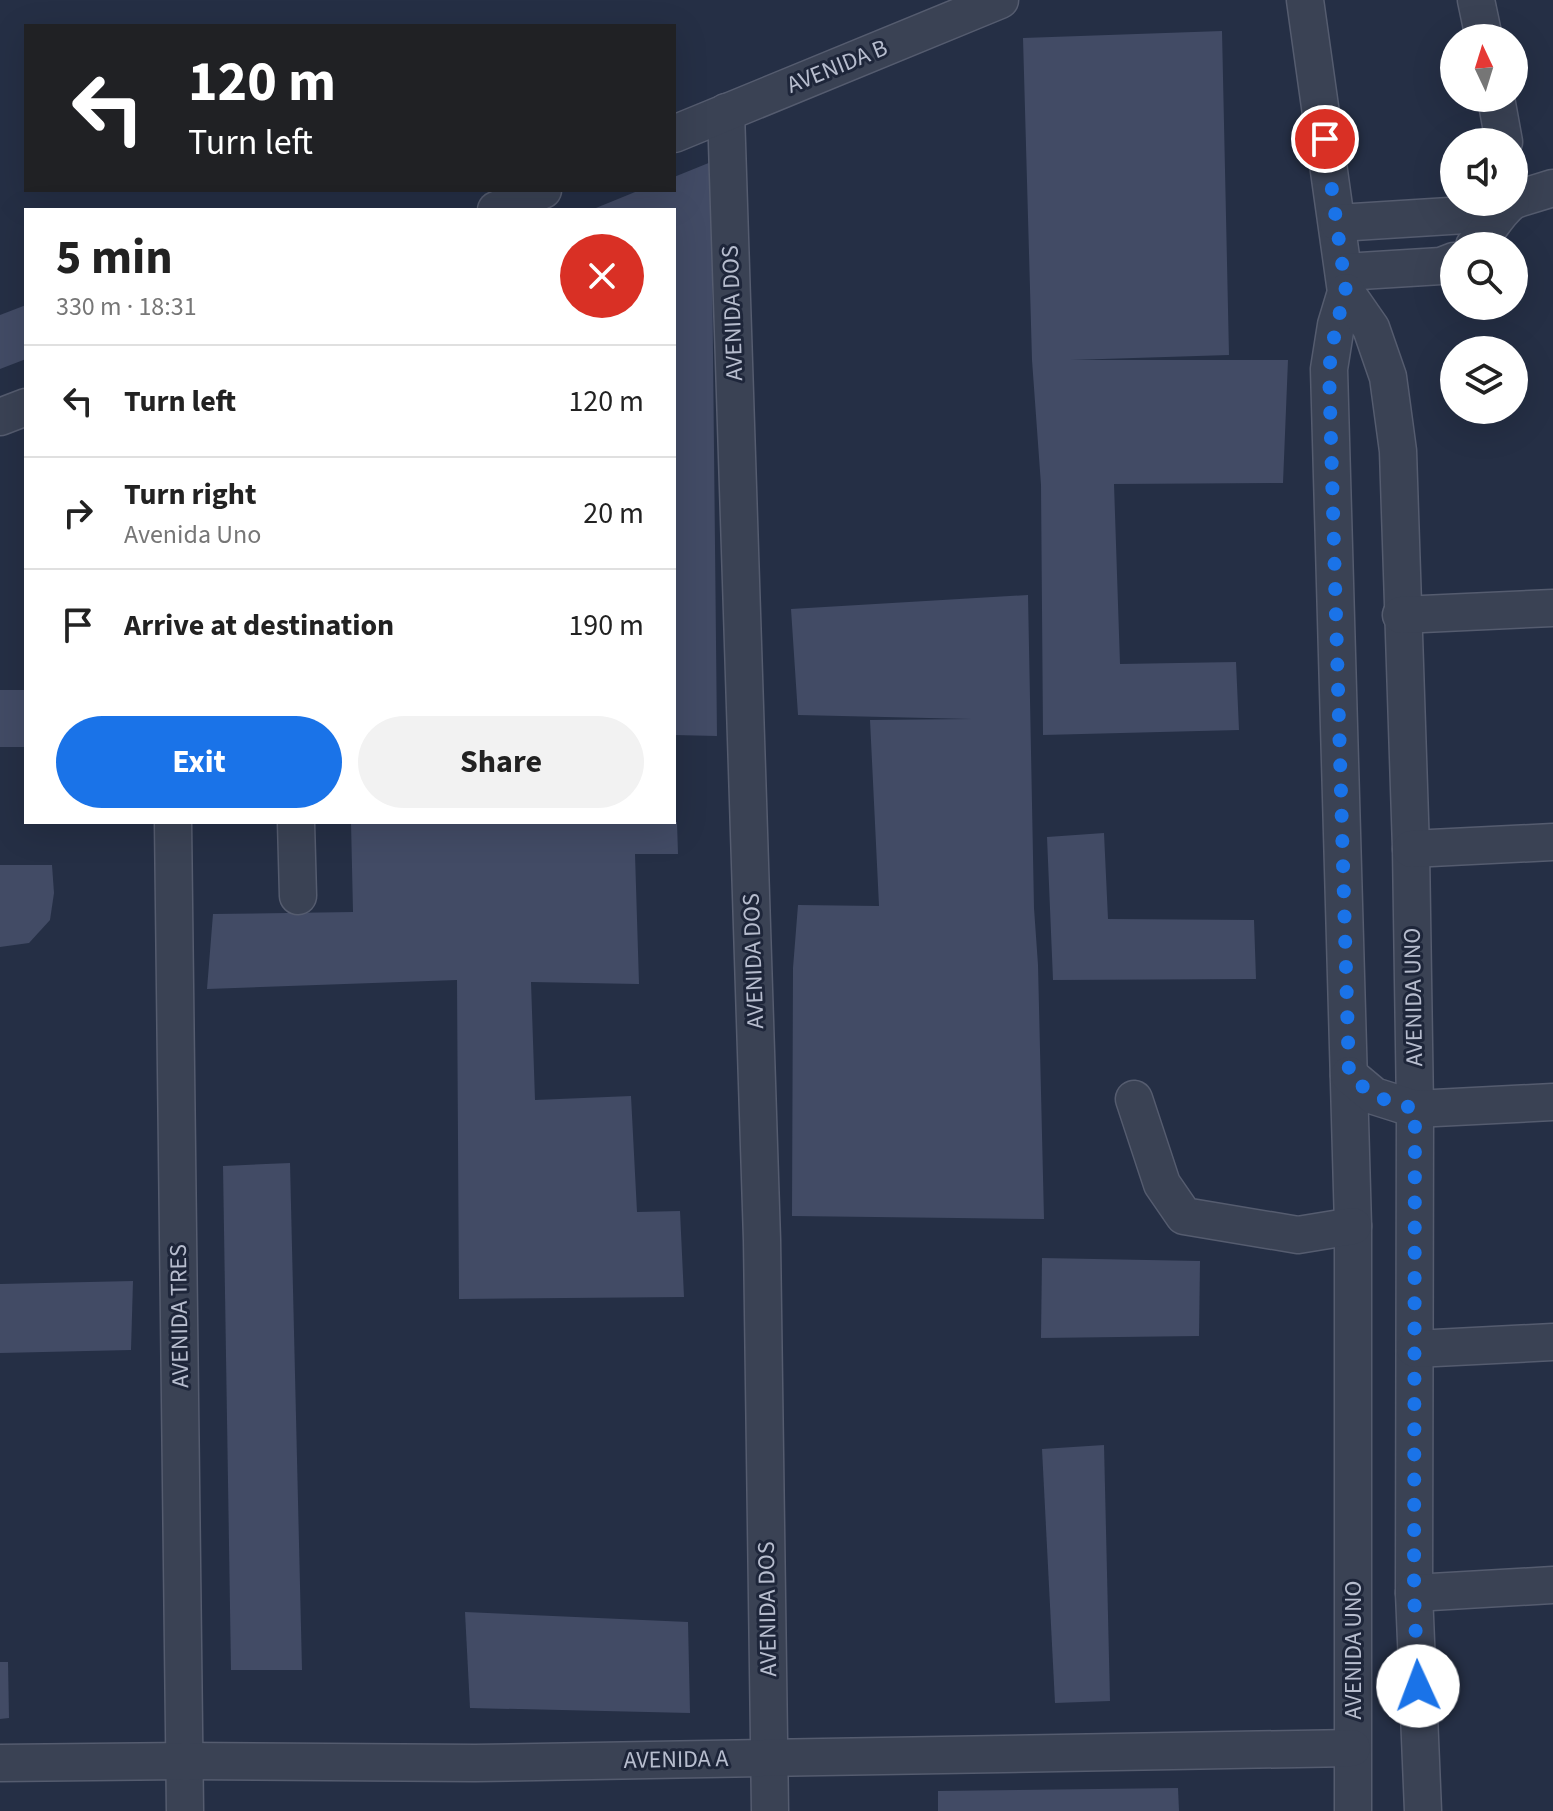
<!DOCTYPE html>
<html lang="en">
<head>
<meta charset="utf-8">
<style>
	:root { --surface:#fff; --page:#f2f2f2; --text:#222; --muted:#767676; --line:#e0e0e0; --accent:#1a73e8 }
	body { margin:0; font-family:"Source Sans 3",sans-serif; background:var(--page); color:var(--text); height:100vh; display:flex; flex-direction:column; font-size:30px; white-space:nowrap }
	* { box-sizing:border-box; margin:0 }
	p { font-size:26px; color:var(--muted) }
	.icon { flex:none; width:44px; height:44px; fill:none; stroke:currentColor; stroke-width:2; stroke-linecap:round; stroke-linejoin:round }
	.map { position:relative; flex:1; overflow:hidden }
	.drawer { position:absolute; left:24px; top:208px; width:652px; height:616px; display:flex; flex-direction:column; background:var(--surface); border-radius:0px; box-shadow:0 8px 32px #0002 }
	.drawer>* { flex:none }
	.banner { position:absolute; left:24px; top:24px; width:652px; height:168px; border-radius:0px; box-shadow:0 8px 32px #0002; background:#202124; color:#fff; overflow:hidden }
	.needle { width:52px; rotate:356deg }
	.fabs { position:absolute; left:1440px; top:24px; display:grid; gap:16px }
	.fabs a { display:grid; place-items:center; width:88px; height:88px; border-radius:50%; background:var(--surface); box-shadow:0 8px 32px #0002; font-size:40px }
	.pin { position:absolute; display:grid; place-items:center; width:68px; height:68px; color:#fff; margin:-34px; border:4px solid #fff; border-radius:50%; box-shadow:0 2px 8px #0007 }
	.me { position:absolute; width:88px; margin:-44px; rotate:358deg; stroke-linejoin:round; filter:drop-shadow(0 0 6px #0008) }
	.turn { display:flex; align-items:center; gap:28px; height:168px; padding:0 32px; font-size:36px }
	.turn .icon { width:104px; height:104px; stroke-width:2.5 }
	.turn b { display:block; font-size:56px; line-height:68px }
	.round { display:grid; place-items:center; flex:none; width:84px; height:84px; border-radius:42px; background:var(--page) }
	.headline { display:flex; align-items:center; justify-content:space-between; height:136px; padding:0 32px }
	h1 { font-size:48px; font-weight:700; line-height:60px }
	.primary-button { display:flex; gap:16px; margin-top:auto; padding:16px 32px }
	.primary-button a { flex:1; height:92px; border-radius:48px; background:var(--accent); color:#fff; font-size:32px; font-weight:700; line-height:92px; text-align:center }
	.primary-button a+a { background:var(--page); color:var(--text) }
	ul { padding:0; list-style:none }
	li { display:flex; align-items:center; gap:24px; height:112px; padding:0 32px; border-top:2px solid var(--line) }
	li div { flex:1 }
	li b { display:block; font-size:30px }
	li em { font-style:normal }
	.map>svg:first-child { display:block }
	.building { fill:#424b65 }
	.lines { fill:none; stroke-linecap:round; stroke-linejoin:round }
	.minor-casing { stroke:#555c6f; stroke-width:39 }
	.minor { stroke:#3a4254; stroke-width:36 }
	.route { stroke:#1a73e8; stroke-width:14; stroke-dasharray:0 25.2 }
	.labels { text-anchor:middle; stroke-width:6; stroke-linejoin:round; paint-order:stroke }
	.street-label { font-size:24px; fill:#b7bdce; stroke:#1e263a }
</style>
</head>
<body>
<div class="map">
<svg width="1553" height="1811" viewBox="0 0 1553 1811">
	<rect width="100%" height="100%" fill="#252f45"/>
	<g class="building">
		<path d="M1222,31L1229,355L1071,360H1288L1283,483L1114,484L1120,664L1236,662L1239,730L1043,735L1041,485L1032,360L1023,38Z"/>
		<path d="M711,162L717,736L674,735V210H591L640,190H674V177Z"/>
		<path d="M26,305V359L0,369V315Z"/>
		<path d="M1028,595L1034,908L1038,965L1044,1219L792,1216L793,968L798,905L879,906L870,720L971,719L798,715L791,609Z"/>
		<rect x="0" y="690" width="26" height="57"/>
		<path d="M351,822H677L678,854H635L639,984L531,982L535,1100L631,1096L637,1212L680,1211L684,1297L459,1299L457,980L207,989L213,914L353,912Z"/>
		<path d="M1104,833L1108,919L1254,920L1256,979L1053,980L1047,837Z"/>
		<path d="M0,865H52L54,893L50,920L29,943L0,947Z"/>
		<path d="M290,1163L302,1670H231L223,1166Z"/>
		<path d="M1042,1258L1200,1261L1199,1336L1041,1338Z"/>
		<path d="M133,1281L131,1350L0,1353V1284Z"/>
		<path d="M1104,1445L1110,1701L1055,1703L1042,1449Z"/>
		<path d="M465,1612L688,1622L690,1713L470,1708Z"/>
		<path d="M0,1662H8L9,1718L0,1719Z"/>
		<path d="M1178,1788L1179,1811H938V1791Z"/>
	</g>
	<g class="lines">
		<g class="minor-casing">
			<g id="minor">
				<path d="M1305,0L1346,292L1336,325L1329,369L1353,1226V1811"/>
				<path d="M1476,0L1484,38"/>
				<path d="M1496,98L1504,142"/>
				<path d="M726,112L762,1240L770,1811"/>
				<path d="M674,134L1000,0"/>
				<path d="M1514,200L1553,188"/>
				<path d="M496,210L543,190"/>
				<path d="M1338,223L1497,213"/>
				<path d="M1474,246C1489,232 1495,215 1511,202"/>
				<path d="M1344,272L1441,266L1454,261"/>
				<path d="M1346,292L1371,328L1388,377L1398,451L1411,849L1415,1109L1414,1593L1423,1811"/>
				<path d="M0,417L26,407"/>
				<path d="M1401,615L1553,608"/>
				<path d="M173,822L185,1811"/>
				<path d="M296,822L298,896"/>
				<path d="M1411,849L1553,842"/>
				<path d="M1349,1075L1374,1096L1415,1109L1553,1102"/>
				<path d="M1134,1099L1162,1184L1184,1216L1298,1235L1353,1226"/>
				<path d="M1415,1349L1553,1342"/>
				<path d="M1414,1593L1553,1585"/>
				<path d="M0,1763L185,1761L475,1763L1352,1748"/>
			</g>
		</g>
		<use href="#minor" class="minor"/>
	</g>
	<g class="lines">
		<path class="route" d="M1325,139L1346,292L1336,325L1329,369L1349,1075L1374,1096L1415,1109L1414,1593L1418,1686"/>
	</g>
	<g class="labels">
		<g class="street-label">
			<text transform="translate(837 66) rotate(-22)" y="8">AVENIDA B</text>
			<text transform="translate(732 313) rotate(-92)" y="8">AVENIDA DOS</text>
			<text transform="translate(753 961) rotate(-92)" y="8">AVENIDA DOS</text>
			<text transform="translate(1413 997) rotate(-91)" y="8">AVENIDA UNO</text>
			<text transform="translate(179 1316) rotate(-91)" y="8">AVENIDA TRES</text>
			<text transform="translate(767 1609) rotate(-91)" y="8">AVENIDA DOS</text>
			<text transform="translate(1353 1650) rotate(-90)" y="8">AVENIDA UNO</text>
			<text transform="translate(676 1759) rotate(-1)" y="8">AVENIDA A</text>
		</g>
	</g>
</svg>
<div class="fabs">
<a><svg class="needle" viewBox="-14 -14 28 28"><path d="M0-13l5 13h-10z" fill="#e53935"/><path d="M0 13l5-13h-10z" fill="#767676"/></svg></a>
<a><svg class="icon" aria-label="sound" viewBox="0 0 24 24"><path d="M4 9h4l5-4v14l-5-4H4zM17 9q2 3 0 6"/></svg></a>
<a><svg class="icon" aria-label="search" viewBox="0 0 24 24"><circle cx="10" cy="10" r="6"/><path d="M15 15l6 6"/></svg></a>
<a><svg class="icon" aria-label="layers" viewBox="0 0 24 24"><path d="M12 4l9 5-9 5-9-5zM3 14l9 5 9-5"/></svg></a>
</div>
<div class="pin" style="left:1325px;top:139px;background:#d93025"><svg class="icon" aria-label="arrive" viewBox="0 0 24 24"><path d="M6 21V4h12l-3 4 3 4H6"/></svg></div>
<svg class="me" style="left:1418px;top:1686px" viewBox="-20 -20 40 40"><circle r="19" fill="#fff"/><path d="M0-13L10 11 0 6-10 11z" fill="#1a73e8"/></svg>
<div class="banner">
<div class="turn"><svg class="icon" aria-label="left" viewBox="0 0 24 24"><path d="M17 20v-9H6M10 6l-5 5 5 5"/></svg><div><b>120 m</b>Turn left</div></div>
</div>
<section class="drawer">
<div class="headline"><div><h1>5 min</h1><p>330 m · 18:31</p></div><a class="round" style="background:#d93025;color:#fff"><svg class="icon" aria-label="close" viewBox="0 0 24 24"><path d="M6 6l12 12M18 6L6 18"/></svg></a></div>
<ul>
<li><svg class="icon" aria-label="left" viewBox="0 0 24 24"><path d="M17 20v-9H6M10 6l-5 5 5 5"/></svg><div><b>Turn left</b></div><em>120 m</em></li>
<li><svg class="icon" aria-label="right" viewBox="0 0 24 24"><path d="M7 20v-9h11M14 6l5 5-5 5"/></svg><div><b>Turn right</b><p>Avenida Uno</p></div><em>20 m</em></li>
<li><svg class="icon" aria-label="arrive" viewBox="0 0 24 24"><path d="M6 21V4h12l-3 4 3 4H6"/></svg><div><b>Arrive at destination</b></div><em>190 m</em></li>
</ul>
<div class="primary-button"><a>Exit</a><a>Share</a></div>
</section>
</div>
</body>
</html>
